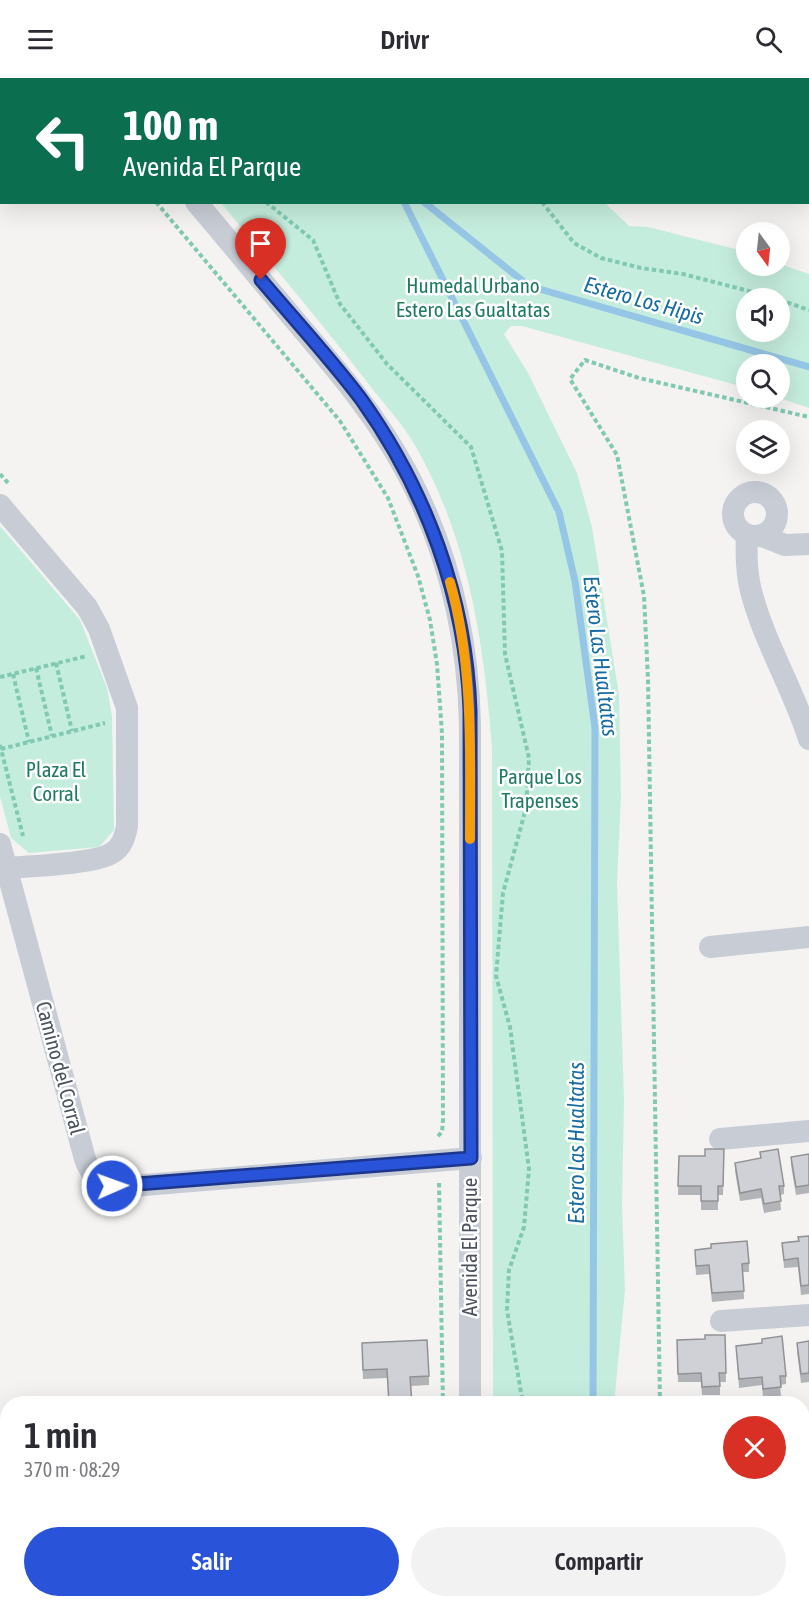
<!DOCTYPE html>
<html lang="es">
<head>
<meta charset="utf-8">
<style>
	:root { --surface:#fff; --page:#f2f2f3; --text:#2b2b33; --muted:#7c7c81; --accent:#2953d8 }
	body { margin:0; font-family:"Asap Condensed",sans-serif; background:var(--page); color:var(--text); height:100vh; display:flex; flex-direction:column; font-size:22px; white-space:nowrap }
	* { box-sizing:border-box; margin:0 }
	p { font-size:20px; color:var(--muted) }
	.icon { flex:none; width:33px; height:33px; fill:none; stroke:currentColor; stroke-width:2; stroke-linecap:round; stroke-linejoin:round }
	.map { position:relative; flex:1; overflow:hidden }
	.panel { position:absolute; left:0px; top:1318px; width:810px; height:212px; display:flex; flex-direction:column; background:var(--surface); border-radius:24px 24px 0 0; box-shadow:0 6px 24px #0002 }
	.panel>* { flex:none }
	.banner { position:absolute; left:0px; top:0px; width:810px; height:126px; box-shadow:0 6px 24px #0002; background:#0b6e4f; color:#fff; overflow:hidden }
	.needle { width:39px; rotate:165deg }
	.buttons { position:absolute; left:736px; top:144px; display:grid; gap:12px }
	.buttons a { display:grid; place-items:center; width:54px; height:54px; border-radius:50%; background:var(--surface); box-shadow:0 6px 24px #0002; font-size:30px }
	.pin { position:absolute; display:grid; place-items:center; width:51px; height:51px; color:#fff; margin:-62px -26px; border-radius:50% 50% 50% 0; rotate:-45deg; box-shadow:0 0 6px #0007 }
	.pin .icon { rotate:45deg }
	.me { position:absolute; width:66px; margin:-33px; rotate:88deg; stroke-linejoin:round; filter:drop-shadow(0 0 4px #0008) }
	.turn { display:flex; align-items:center; gap:21px; height:126px; padding:0 24px; font-size:27px }
	.turn .icon { width:78px; height:78px; stroke-width:2.5 }
	.turn b { display:block; font-size:42px; line-height:51px }
	.round { display:grid; place-items:center; flex:none; width:63px; height:63px; border-radius:32px; background:var(--page) }
	.overview { display:flex; align-items:center; justify-content:space-between; height:102px; padding:0 24px }
	h1 { font-size:36px; font-weight:600; line-height:45px }
	.cta { display:flex; gap:12px; margin-top:auto; padding:12px 24px }
	.cta a { flex:1; height:69px; border-radius:36px; background:var(--accent); color:#fff; font-size:24px; font-weight:600; line-height:69px; text-align:center }
	.cta a+a { background:var(--page); color:var(--text) }
	header { display:flex; justify-content:space-between; align-items:center; height:78px; padding:0 24px; background:var(--surface); font-size:27px; font-weight:600 }
	.map>svg:first-child { display:block }
	.green { fill:#c5eddd; fill-rule:evenodd }
	.lines { fill:none; stroke-linecap:round; stroke-linejoin:round }
	.stream { stroke:#96c6e6; stroke-width:7 }
	.path { stroke:#80c9b3; stroke-width:4; stroke-dasharray:4.5 3; stroke-linecap:butt }
	.street { stroke:#c7ccd5; stroke-width:22 }
	.secondary { stroke:#c7ccd9; stroke-width:32 }
	.wall { fill:#b3b4b8 }
	.building { fill:#d0d1d6; stroke:#929296; stroke-width:1.5 }
	.route-casing { stroke:#1b368c; stroke-width:15 }
	.route { stroke:#2953d8; stroke-width:10 }
	.slow { stroke:#f59e0b; stroke-width:10 }
	.labels { text-anchor:middle; stroke-width:5; stroke-linejoin:round; paint-order:stroke }
	.park-label { font-size:21px; fill:#1f7c60; stroke:#fff }
	.street-label { font-size:21px; fill:#4b525e; stroke:#fff }
	.water-label { font-size:22px; font-style:italic; fill:#186ca5; stroke:#fff }
</style>
</head>
<body>
<header><svg class="icon" aria-label="menu" viewBox="0 0 24 24"><path d="M4 6h16M4 12h16M4 18h16"/></svg>Drivr<svg class="icon" aria-label="search" viewBox="0 0 24 24"><circle cx="10" cy="10" r="6"/><path d="M15 15l6 6"/></svg></header>
<div class="map">
<svg width="809" height="1529" viewBox="0 0 809 1529">
	<rect width="100%" height="100%" fill="#f4f3f2"/>
	<g class="green">
		<path d="M88,0H494L495,1L90,2Z"/>
		<path d="M221,125H605L629,148L648,149L747,174V188L780,186L809,196V330L780,320V286H747V310L522,248H511L504,256L528,295L577,395L592,449L619,617L621,718L617,804L624,1022L622,1127L625,1212L614,1326H493L492,670C484,566 469,462 416,369C403,346 383,325 367,304C320,243 270,184 221,125ZM747,220H780V254H747Z"/>
		<path d="M0,448L80,542L107,610L112,638L114,752L99,769L29,775L11,760L0,718Z"/>
		<path d="M487,1523V1522L791,1523L789,1529H487Z"/>
	</g>
	<g class="lines">
		<g class="stream">
			<path d="M303,0L305,2"/>
			<path d="M404,124L559,434L575,503L595,650L593,1326"/>
			<path d="M424,124L529,208L809,289"/>
			<path d="M592,1529V1522"/>
		</g>
		<g class="path">
			<path d="M6,0L8,2"/>
			<path d="M154,0L155,2"/>
			<path d="M434,0L436,2"/>
			<path d="M156,124L340,343L388,420L418,498L430,542L437,586L442,655L443,1042L442,1054L437,1059"/>
			<path d="M266,124L313,162L340,226L387,286L471,369L502,473L505,576L529,680L526,730L503,815L496,898L510,949L529,1091L524,1149L509,1192L507,1232L523,1326"/>
			<path d="M542,124L574,165L601,180L641,190L683,196L776,220"/>
			<path d="M780,222L809,232"/>
			<path d="M0,396L9,406"/>
			<path d="M56,585L72,653"/>
			<path d="M36,590L52,658"/>
			<path d="M13,596L29,664"/>
			<path d="M0,599L87,578"/>
			<path d="M0,667L23,758"/>
			<path d="M1,671L105,645"/>
			<path d="M439,1105L443,1326"/>
			<path d="M660,1326L648,601L644,518L617,377L570,301L585,282L639,300L809,339"/>
			<path d="M28,1525L56,1522"/>
			<path d="M537,1529V1522"/>
		</g>
		<g class="street">
			<path d="M57,0L59,2"/>
			<path d="M196,124C231,165 264,206 298,246C338,293 377,339 406,393C448,471 468,558 470,647V1326"/>
			<circle cx="755" cy="436" r="22"/>
			<path d="M0,427L87,529L99,551L127,630V748C125,759 122,769 112,775C96,786 29,788 7,790"/>
			<path d="M747,457C746,476 746,494 751,513C764,564 793,610 809,661"/>
			<path d="M762,458L785,467L809,466"/>
			<path d="M0,766L85,1081C91,1098 102,1107 120,1109L471,1080"/>
			<path d="M710,869L809,859"/>
			<path d="M720,1061L809,1053"/>
			<path d="M721,1243L809,1237"/>
			<path d="M148,1522V1529"/>
			<path d="M472,1522V1529"/>
			<path d="M806,1529L809,1520"/>
		</g>
		<g class="secondary">
			<path d="M802,1395L809,1394"/>
			<path d="M802,1440L809,1439"/>
			<path d="M0,1460H8"/>
			<path d="M0,1506L8,1505"/>
		</g>
	</g>
	<g class="wall">
		<path d="M724,1071L723,1117H718V1132H701V1117H678L679,1078H705Z"/>
		<path d="M760,1074L784,1108V1116L780,1117L781,1132L764,1135L761,1120L740,1123L735,1093V1085L760,1081Z"/>
		<path d="M809,1076V1115L796,1117L791,1087V1079Z"/>
		<path d="M809,1158V1216L801,1217L798,1189L784,1190L782,1165L798,1163V1159Z"/>
		<path d="M711,1166L749,1185V1194H743L744,1221L712,1224L709,1196L696,1197L695,1181V1172L711,1170Z"/>
		<path d="M725,1257L726,1304H720V1317H702L701,1304H678L677,1262L705,1261Z"/>
		<path d="M762,1261L786,1298V1306L780,1307L781,1318L763,1320L762,1307L739,1310L736,1268L762,1265Z"/>
		<path d="M809,1263V1304L801,1305L797,1274V1265Z"/>
		<path d="M362,1274L429,1298V1307L411,1308L387,1300L363,1301Z"/>
	</g>
	<g class="building">
		<path d="M705,1071H724L723,1108H718V1123H701V1108H678L679,1078H705Z"/>
		<path d="M778,1071L784,1108H779L781,1123L764,1126L761,1111L740,1115L735,1085L761,1080L760,1074Z"/>
		<path d="M809,1076V1107L796,1109L791,1079Z"/>
		<path d="M809,1158V1207L801,1208L798,1180L784,1182L782,1165L799,1163L798,1159Z"/>
		<path d="M747,1163L749,1185L742,1186L744,1213L712,1215L709,1187L696,1188L695,1172L711,1170V1166Z"/>
		<path d="M705,1257H725L726,1295H719L720,1308L702,1309L701,1295L678,1296L677,1262L705,1261Z"/>
		<path d="M782,1258L786,1298H780L781,1309L763,1311L762,1299L739,1301L736,1268L762,1265V1261Z"/>
		<path d="M427,1262L429,1298L410,1299L412,1326H389L387,1291L363,1292L362,1265Z"/>
		<path d="M809,1263V1295L801,1296L797,1265Z"/>
	</g>
	<g class="lines">
		<g class="route-casing">
			<path id="route" d="M112,1108L471,1080L470,632C466,520 426,412 361,321C330,280 294,241 261,202"/>
		</g>
		<use href="#route" class="route"/>
		<path class="slow" d="M450,504C474,588 470,675 470,761"/>
	</g>
	<g class="labels">
		<g class="park-label">
			<text x="473" y="215">Humedal Urbano<tspan x="473" dy="24">Estero Las Gualtatas</tspan></text>
			<text x="56" y="699">Plaza El<tspan x="56" dy="24">Corral</tspan></text>
			<text x="540" y="706">Parque Los<tspan x="540" dy="24">Trapenses</tspan></text>
		</g>
		<g class="street-label">
			<text transform="translate(60 990) rotate(75)" y="7">Camino del Corral</text>
			<text transform="translate(470 1169) rotate(-90)" y="7">Avenida El Parque</text>
		</g>
		<g class="water-label">
			<text transform="translate(644 222) rotate(16)" y="8">Estero Los Hipis</text>
			<text transform="translate(601 578) rotate(83)" y="8">Estero Las Hualtatas</text>
			<text transform="translate(576 1065) rotate(-90)" y="8">Estero Las Hualtatas</text>
		</g>
	</g>
</svg>
<div class="buttons">
<a><svg class="needle" viewBox="-14 -14 28 28"><path d="M0-13l5 13h-10z" fill="#e53935"/><path d="M0 13l5-13h-10z" fill="#7c7c81"/></svg></a>
<a><svg class="icon" aria-label="sound" viewBox="0 0 24 24"><path d="M4 9h4l5-4v14l-5-4H4zM17 9q2 3 0 6"/></svg></a>
<a><svg class="icon" aria-label="search" viewBox="0 0 24 24"><circle cx="10" cy="10" r="6"/><path d="M15 15l6 6"/></svg></a>
<a><svg class="icon" aria-label="layers" viewBox="0 0 24 24"><path d="M12 4l9 5-9 5-9-5zM3 14l9 5 9-5"/></svg></a>
</div>
<div class="pin" style="left:261px;top:202px;background:#d93025"><svg class="icon" aria-label="arrive" viewBox="0 0 24 24"><path d="M6 21V4h12l-3 4 3 4H6"/></svg></div>
<svg class="me" style="left:112px;top:1108px" viewBox="-20 -20 40 40"><circle r="17" fill="#2953d8" stroke="#fff" stroke-width="3"/><path d="M0-11L8 9 0 5-8 9z" fill="#fff"/></svg>
<div class="banner">
<div class="turn"><svg class="icon" aria-label="left" viewBox="0 0 24 24"><path d="M17 20v-9H6M10 6l-5 5 5 5"/></svg><div><b>100 m</b>Avenida El Parque</div></div>
</div>
<section class="panel">
<div class="overview"><div><h1>1 min</h1><p>370 m · 08:29</p></div><a class="round" style="background:#d93025;color:#fff"><svg class="icon" aria-label="close" viewBox="0 0 24 24"><path d="M6 6l12 12M18 6L6 18"/></svg></a></div>
<div class="cta"><a>Salir</a><a>Compartir</a></div>
</section>
</div>
</body>
</html>
